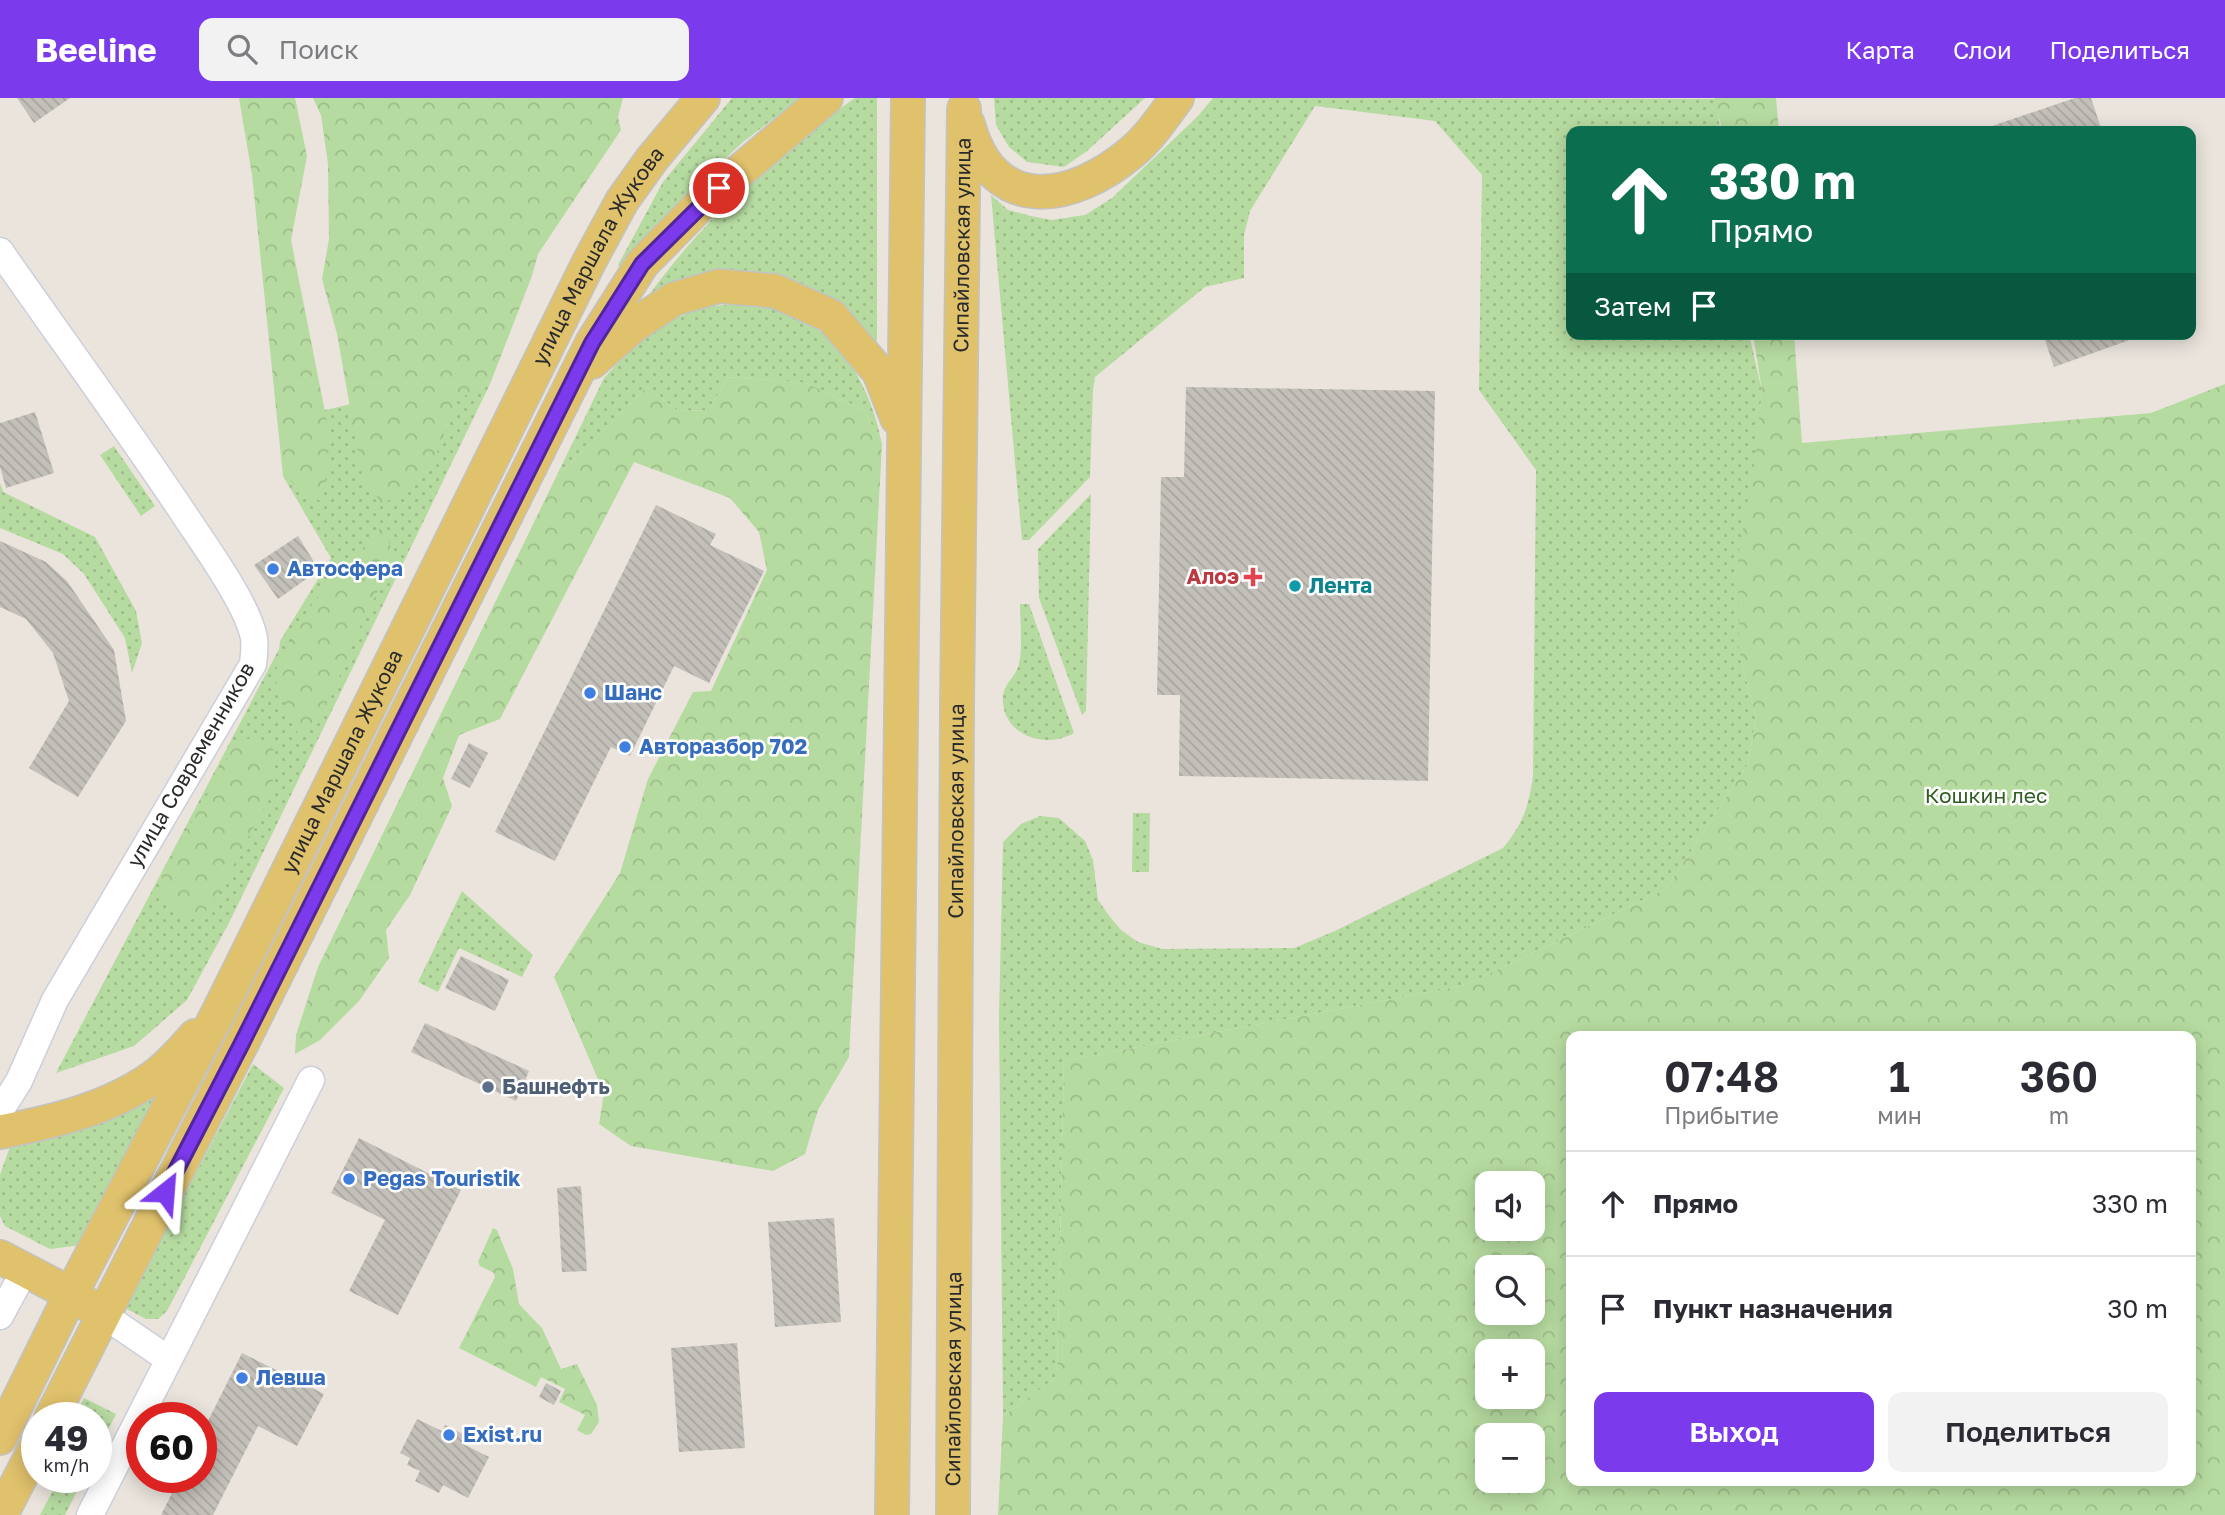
<!DOCTYPE html>
<html lang="ru">
<head>
<meta charset="utf-8">
<style>
	:root { --surface:#fff; --page:#f2f2f3; --text:#2b2b33; --muted:#7c7c81; --line:#e1e1e2; --accent:#7c3aed }
	body { margin:0; font-family:"Golos Text",sans-serif; background:var(--page); color:var(--text); height:100vh; display:flex; flex-direction:column; font-size:26px; white-space:nowrap }
	* { box-sizing:border-box; margin:0 }
	p { font-size:23px; color:var(--muted) }
	.icon { flex:none; width:38px; height:38px; fill:none; stroke:currentColor; stroke-width:2; stroke-linecap:round; stroke-linejoin:round }
	.map { position:relative; flex:1; overflow:hidden }
	.details { position:absolute; left:1566px; top:933px; width:630px; height:455px; display:flex; flex-direction:column; background:var(--surface); border-radius:14px; box-shadow:0 4px 18px #0003 }
	.details>* { flex:none }
	.guide { position:absolute; left:1566px; top:28px; width:630px; height:214px; border-radius:14px; box-shadow:0 4px 18px #0003; background:#0b6e4f; color:#fff; overflow:hidden }
	.buttons { position:absolute; left:1475px; top:1073px; display:grid; gap:14px }
	.buttons a { display:grid; place-items:center; width:70px; height:70px; border-radius:14px; background:var(--surface); box-shadow:0 4px 18px #0003; font-size:35px }
	.speed { position:absolute; left:21px; top:1304px; display:flex; gap:14px; font-size:35px; font-weight:700; text-align:center }
	.speed>* { display:grid; place-content:center; width:91px; height:91px; border-radius:50%; background:var(--surface); box-shadow:0 4px 18px #0003; line-height:1 }
	.speed small { font-size:18px; font-weight:400 }
	.speed .limit { border:10px solid #d22; background:#fff; color:#111 }
	.pin { position:absolute; display:grid; place-items:center; width:60px; height:60px; color:#fff; margin:-30px; border:4px solid #fff; border-radius:50%; box-shadow:0 2px 7px #0007 }
	.me { position:absolute; width:77px; margin:-38px; rotate:28deg; stroke-linejoin:round; filter:drop-shadow(0 0 5px #0008) }
	.turn { display:flex; align-items:center; gap:24px; height:147px; padding:0 28px; font-size:32px }
	.turn .icon { width:91px; height:91px; stroke-width:2.5 }
	.turn b { display:block; font-size:49px; line-height:60px }
	.then { display:flex; align-items:center; height:66px; padding:0 28px; background:#0003; gap:14px; font-size:26px }
	.eta { display:flex; justify-content:space-evenly; align-items:center; height:119px; text-align:center }
	.eta b { font-size:42px; font-weight:600; line-height:49px }
	.action { display:flex; gap:14px; margin-top:auto; padding:14px 28px }
	.action a { flex:1; height:80px; border-radius:14px; background:var(--accent); color:#fff; font-size:28px; font-weight:600; line-height:80px; text-align:center }
	.action a+a { background:var(--page); color:var(--text) }
	ul { padding:0; list-style:none }
	li { display:flex; align-items:center; gap:21px; height:105px; padding:0 28px; border-top:2px solid var(--line) }
	li div { flex:1 }
	li b { display:block; font-size:26px }
	li em { font-style:normal }
	header { display:flex; align-items:center; gap:42px; box-sizing:border-box; height:98px; padding:0 35px; background:var(--accent); color:#fff }
	header strong { font-size:33px }
	nav { display:flex; gap:38px; margin-inline-start:auto; font-size:24px }
	.search { width:490px; height:63px; background:var(--page); display:flex; align-items:center; gap:18px; box-sizing:border-box; padding:0 24px; border-radius:14px; color:var(--muted); font-size:26px }
	.map>svg:first-child { display:block }
	.grass { fill:url(#grass-dots) }
	.forest { fill:url(#forest-crowns); fill-rule:evenodd }
	.building { fill:url(#building-back-hatch) }
	.lines { fill:none; stroke-linecap:round; stroke-linejoin:round }
	.minor-casing { stroke:#cccfda; stroke-width:29 }
	.major-casing { stroke:#c3c3c3; stroke-width:36 }
	.minor { stroke:#fff; stroke-width:26 }
	.major { stroke:#e0c16c; stroke-width:33 }
	.route-casing { stroke:#51269a; stroke-width:18 }
	.route { stroke:#7c3aed; stroke-width:12 }
	.shop-dot { fill:#3f7fe0; stroke:#fff; stroke-width:2.5 }
	.health-dot { fill:#e0444e; stroke:#fff; stroke-width:2.5 }
	.culture-dot { fill:#0f9aa8; stroke:#fff; stroke-width:2.5 }
	.service-dot { fill:#5c6f8a; stroke:#fff; stroke-width:2.5 }
	.labels { text-anchor:middle; stroke-width:5; stroke-linejoin:round; paint-order:stroke }
	.street-label { font-size:21px; fill:#2a2a2a; stroke:#fff }
	.shop-label { font-size:21px; font-weight:bold; fill:#366cbe; stroke:#fff; text-anchor:start }
	.health-label { font-size:21px; font-weight:bold; fill:#be3a42; stroke:#fff; text-anchor:end }
	.culture-label { font-size:21px; font-weight:bold; fill:#0d838f; stroke:#fff; text-anchor:start }
	.park-label { font-size:21px; fill:#315e22; stroke:#fff }
	.service-label { font-size:21px; font-weight:bold; fill:#4e5e75; stroke:#fff; text-anchor:start }
</style>
</head>
<body>
<header>
<strong>Beeline</strong>
<div class="search"><svg class="icon" aria-label="search" viewBox="0 0 24 24"><circle cx="10" cy="10" r="6"/><path d="M15 15l6 6"/></svg>Поиск</div>
<nav><a>Карта</a><a>Слои</a><a>Поделиться</a></nav>
</header>
<div class="map">
<svg width="2225" height="1417" viewBox="0 0 2225 1417">
	<defs>
		<pattern id="grass-dots" width="8" height="8" patternUnits="userSpaceOnUse" patternTransform="scale(1.75)"><rect width="8" height="8" fill="#b6dba0"/><path d="M2 2h.1M6 6h.1" fill="none" stroke="#9dbc8a" stroke-width="1.8" stroke-linecap="round"/></pattern>
		<pattern id="forest-crowns" width="20" height="18" patternUnits="userSpaceOnUse" patternTransform="scale(1.75)"><rect width="20" height="18" fill="#b6dba0"/><path d="M2 6a3 3 0 1 1 6 0M12 15a3 3 0 1 1 6 0" fill="none" stroke="#9dbc8a"/></pattern>
		<pattern id="building-back-hatch" width="6" height="6" patternUnits="userSpaceOnUse" patternTransform="scale(1.75)"><rect width="6" height="6" fill="#c3bfb9"/><path d="M-1 5l2 2M0 0l6 6M5-1l2 2" fill="none" stroke="#a8a49f"/></pattern>
	</defs>
	<rect width="100%" height="100%" fill="#eae4dd"/>
	<g class="grass">
		<path d="M732,0H801L743,44L695,89L622,170L618,167L663,84Z"/>
		<path d="M855,0H877V260L779,184L643,205C700,125 774,56 855,0Z"/>
		<path d="M994,0H1145L1087,53L1064,69L1027,64L1009,49L996,27Z"/>
		<path d="M1213,0L1717,1L1720,33H1572V236H1749L1762,293L1739,553L1756,620L1748,666L1666,791L1466,887L1064,963L1057,1279L1003,1318L999,918L1003,744L1021,726L1040,718L1059,720L1085,743L1093,762L1098,802L1110,819L1121,832L1138,844L1162,851L1294,850L1335,833L1503,750C1523,726 1528,710 1533,679L1536,372L1479,292L1482,77L1435,23L1315,8L1250,113L1244,137V180L1205,189L1095,279L1093,292L1090,379L1029,442H1022L991,97L1008,112L1031,118L1051,122L1085,117L1112,100L1198,18Z"/>
		<path d="M739,206C752,207 766,208 777,211C838,228 871,288 882,346L864,312L806,285L728,279L709,312L678,313L647,289L555,381L604,280L630,252L658,229L701,209Z"/>
		<path d="M468,269L490,286L230,823L187,902L134,948L56,975L279,551L280,543L331,460L283,378L308,316L407,293Z"/>
		<path d="M114,348L155,408L141,418L100,357Z"/>
		<path d="M0,385L3,394L95,439L136,513L142,545L132,575L125,540L84,476L63,456L0,430Z"/>
		<path d="M1091,396L1086,613L1082,617L1039,500L1038,451Z"/>
		<path d="M1020,506H1029L1074,635C1047,651 1006,639 1003,605C1001,586 1016,580 1019,566C1023,548 1020,525 1020,506Z"/>
		<path d="M1133,715H1150L1149,774H1132Z"/>
		<path d="M462,793L533,857L522,879L459,850L438,894L418,884Z"/>
		<path d="M253,966L284,990L167,1213L158,1221H146L125,1210Z"/>
		<path d="M174,977L81,1147L50,1151L5,1128L0,1118V1077L13,1040Z"/>
		<path d="M84,1300L116,1316L96,1355V1320L74,1319Z"/>
		<path d="M60,1379H84L65,1417H40Z"/>
	</g>
	<g class="forest">
		<path d="M239,0H295L307,58L291,142L330,339L323,405L283,378L252,77Z"/>
		<path d="M313,0H623L618,19L621,32L538,156L532,178L490,286L458,301L435,360L404,397L381,405L362,377L337,236L322,181L329,141L328,66L321,17Z"/>
		<path d="M1715,0H1776L1779,33H1722Z"/>
		<path d="M1753,236H1794L1802,345L2151,315L2225,286V1417H998L1003,1318L1057,1279L1064,963L1466,887L1666,791L1748,666L1756,620L1739,553L1738,458L1754,368L1762,293ZM2191,938V1382H1572V938ZM1533,1085V1130H1488V1085ZM1533,1169V1214H1488V1169ZM1533,1253V1298H1488V1253ZM1488,1337H1533V1382H1488Z"/>
		<path d="M728,279L806,285L864,312L882,346L849,959L818,1012L805,1056L773,1073L631,1048L599,1026L604,995L554,879L620,775L648,681L693,594L711,593L767,472L759,434L730,400L634,364L500,621L459,637L443,680L452,708L410,797L386,832L389,860L359,903L320,942L295,956L296,937L318,869L555,381L647,289L678,313L709,312Z"/>
		<path d="M384,426L394,461L357,535L332,597L301,643L273,577L311,508Z"/>
		<path d="M252,640L269,643L276,657L271,697L211,809L196,820L179,817L164,804L162,778L237,643Z"/>
		<path d="M493,1130L497,1132L513,1171L519,1206L542,1230L561,1271L577,1266L597,1307L599,1324L591,1336L586,1337L577,1332L585,1317L559,1304L565,1291L541,1279L536,1289L459,1250L495,1179L494,1175L480,1168L478,1164Z"/>
	</g>
	<g class="building">
		<path d="M17,0H70L34,25Z"/>
		<path d="M2075,0H2091L2102,33H1986V30Z"/>
		<path d="M2043,236H2138V239L2054,269Z"/>
		<path d="M1186,289L1435,293L1428,683L1179,678L1180,597H1157L1161,379H1184Z"/>
		<path d="M35,314L54,375L6,390L0,369V325Z"/>
		<path d="M656,407L716,436L710,447L764,473L709,585L674,568L630,658L611,649L555,763L495,734Z"/>
		<path d="M298,438L319,472L278,501L254,467Z"/>
		<path d="M0,443L46,464L67,483L114,552L126,623L78,699L29,670L69,603L53,555L26,521L0,509Z"/>
		<path d="M469,645L488,655L470,690L451,681Z"/>
		<path d="M461,858L509,882L495,913L445,890Z"/>
		<path d="M425,925L529,973L516,1003L411,954Z"/>
		<path d="M359,1040L461,1092L398,1217L349,1193L385,1122L331,1095Z"/>
		<path d="M581,1088L587,1173L562,1174L557,1090Z"/>
		<path d="M834,1120L841,1224L775,1229L768,1124Z"/>
		<path d="M737,1245L745,1350L679,1354L671,1250Z"/>
		<path d="M242,1255L324,1296L297,1348L258,1328L213,1417H161L180,1379H201V1337Z"/>
		<path d="M546,1285L561,1293L554,1307L539,1299Z"/>
		<path d="M417,1321L442,1333L445,1327L465,1337L461,1345L489,1359L468,1400L443,1387L439,1395L415,1383L420,1373L407,1367L410,1360L400,1355Z"/>
	</g>
	<g class="lines">
		<g class="minor-casing">
			<g id="minor">
				<path d="M0,153C62,242 126,329 186,419C205,448 248,507 254,540C255,548 254,558 253,566L55,902L19,983L0,1013"/>
				<path d="M102,1216L168,1261"/>
				<path d="M0,1218L25,1172"/>
				<path d="M90,1417L311,982"/>
			</g>
		</g>
		<g class="major-casing">
			<g id="major">
				<path d="M968,26C993,119 1073,104 1132,54C1150,39 1163,19 1177,0"/>
				<path d="M592,264L633,228L674,201L719,188L775,193L831,218L879,274L897,320"/>
				<path d="M0,1034C52,1024 108,1011 152,980C168,969 182,953 195,938"/>
				<path d="M0,1159L71,1196L88,1207"/>
				<path d="M51,1320L241,947L592,245L642,166L701,106L826,0"/>
				<path id="s1" d="M0,1340L71,1196L220,911L589,164L622,103L652,61L703,0"/>
				<path d="M1,1417L37,1347"/>
				<path d="M892,1417L908,0"/>
				<path id="s2" d="M953,1417L957,607L964,11"/>
			</g>
		</g>
		<use href="#minor" class="minor"/>
		<use href="#major" class="major"/>
	</g>
	<g class="lines">
		<g class="route-casing">
			<path id="route" d="M165,1094L241,947L592,245L642,166L719,90"/>
		</g>
		<use href="#route" class="route"/>
	</g>
	<g class="shop-dot">
		<circle cx="273" cy="471" r="7"/>
		<circle cx="590" cy="595" r="7"/>
		<circle cx="625" cy="649" r="7"/>
		<circle cx="349" cy="1081" r="7"/>
		<circle cx="242" cy="1280" r="7"/>
		<circle cx="449" cy="1337" r="7"/>
	</g>
	<path class="health-dot" d="M1249.5 468.5h7v7h7v7h-7v7h-7v-7h-7v-7h7z"/>
	<circle class="culture-dot" cx="1295" cy="488" r="7"/>
	<circle class="service-dot" cx="488" cy="989" r="7"/>
	<g class="labels">
		<g class="street-label">
			<text dy="7" stroke="none"><textPath href="#s2" startOffset="1270">Сипайловская улица</textPath></text>
			<text dy="7" stroke="none"><textPath href="#s1" startOffset="1325">улица Маршала Жукова</textPath></text>
			<text dy="7" stroke="none"><textPath href="#s1" startOffset="758">улица Маршала Жукова</textPath></text>
			<text transform="translate(191 667) rotate(-60)" y="7">улица Современников</text>
			<text dy="7" stroke="none"><textPath href="#s2" startOffset="704">Сипайловская улица</textPath></text>
			<text dy="7" stroke="none"><textPath href="#s2" startOffset="136">Сипайловская улица</textPath></text>
		</g>
		<g class="shop-label">
			<text x="287" y="478">Автосфера</text>
			<text x="604" y="602">Шанс</text>
			<text x="639" y="656">Авторазбор 702</text>
			<text x="363" y="1088">Pegas Touristik</text>
			<text x="256" y="1287">Левша</text>
			<text x="463" y="1344">Exist.ru</text>
		</g>
		<g class="health-label">
			<text x="1239" y="486">Алоэ</text>
		</g>
		<g class="culture-label">
			<text x="1309" y="495">Лента</text>
		</g>
		<g class="park-label">
			<text x="1986" y="705">Кошкин лес</text>
		</g>
		<g class="service-label">
			<text x="502" y="996">Башнефть</text>
		</g>
	</g>
</svg>
<div class="buttons">
<a><svg class="icon" aria-label="sound" viewBox="0 0 24 24"><path d="M4 9h4l5-4v14l-5-4H4zM17 9q2 3 0 6"/></svg></a>
<a><svg class="icon" aria-label="search" viewBox="0 0 24 24"><circle cx="10" cy="10" r="6"/><path d="M15 15l6 6"/></svg></a>
<a>+</a>
<a>−</a>
</div>
<div class="speed"><div>49<small>km/h</small></div><div class="limit">60</div></div>
<div class="pin" style="left:719px;top:90px;background:#d93025"><svg class="icon" aria-label="arrive" viewBox="0 0 24 24"><path d="M6 21V4h12l-3 4 3 4H6"/></svg></div>
<svg class="me" style="left:165px;top:1094px" viewBox="-20 -20 40 40"><path d="M0-17L14 15 0 8-14 15z" fill="#7c3aed" stroke="#fff" stroke-width="4"/></svg>
<div class="guide">
<div class="turn"><svg class="icon" aria-label="ahead" viewBox="0 0 24 24"><path d="M12 20V5M6 11l6-6 6 6"/></svg><div><b>330 m</b>Прямо</div></div>
<div class="then">Затем<svg class="icon" aria-label="arrive" viewBox="0 0 24 24"><path d="M6 21V4h12l-3 4 3 4H6"/></svg></div>
</div>
<section class="details">
<div class="eta">
<div><b>07:48</b><p>Прибытие</p></div>
<div><b>1</b><p>мин</p></div>
<div><b>360</b><p>m</p></div>
</div>
<ul>
<li><svg class="icon" aria-label="ahead" viewBox="0 0 24 24"><path d="M12 20V5M6 11l6-6 6 6"/></svg><div><b>Прямо</b></div><em>330 m</em></li>
<li><svg class="icon" aria-label="arrive" viewBox="0 0 24 24"><path d="M6 21V4h12l-3 4 3 4H6"/></svg><div><b>Пункт назначения</b></div><em>30 m</em></li>
</ul>
<div class="action"><a>Выход</a><a>Поделиться</a></div>
</section>
</div>
</body>
</html>
